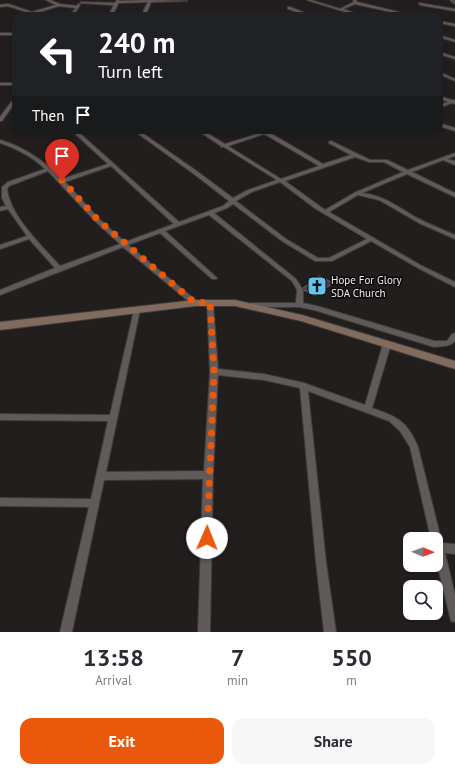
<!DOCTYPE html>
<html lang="en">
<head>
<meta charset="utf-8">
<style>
	:root { --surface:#fff; --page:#f7f7f7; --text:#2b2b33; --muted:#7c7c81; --accent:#ea580c }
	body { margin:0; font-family:"PT Sans",sans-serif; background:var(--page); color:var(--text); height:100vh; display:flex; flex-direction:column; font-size:15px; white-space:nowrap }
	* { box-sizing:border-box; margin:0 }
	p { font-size:13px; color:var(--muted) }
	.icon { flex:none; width:22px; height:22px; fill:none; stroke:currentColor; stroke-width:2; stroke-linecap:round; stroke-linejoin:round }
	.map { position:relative; height:632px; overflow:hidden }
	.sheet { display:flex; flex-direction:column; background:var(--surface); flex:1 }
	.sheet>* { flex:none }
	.top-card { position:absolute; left:12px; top:12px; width:431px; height:122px; border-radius:12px; box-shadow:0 2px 6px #0003; background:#202124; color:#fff; overflow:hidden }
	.needle { width:26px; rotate:91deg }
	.buttons { position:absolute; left:403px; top:532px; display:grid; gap:8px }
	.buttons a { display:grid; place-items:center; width:40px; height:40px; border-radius:8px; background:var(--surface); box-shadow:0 2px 6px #0003; font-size:20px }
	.pin { position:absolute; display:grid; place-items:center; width:34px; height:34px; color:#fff; margin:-41px -17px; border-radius:50% 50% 50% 0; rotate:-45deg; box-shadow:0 0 4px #0007 }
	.pin .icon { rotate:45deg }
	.me { position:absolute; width:44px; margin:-22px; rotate:1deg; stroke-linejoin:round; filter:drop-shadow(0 0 3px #0008) }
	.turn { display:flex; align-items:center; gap:14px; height:84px; padding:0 20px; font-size:18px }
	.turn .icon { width:52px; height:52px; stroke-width:2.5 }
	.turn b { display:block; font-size:28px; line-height:34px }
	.then { display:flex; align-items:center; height:38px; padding:0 20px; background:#0003; gap:8px; font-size:15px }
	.eta { display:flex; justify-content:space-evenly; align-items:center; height:68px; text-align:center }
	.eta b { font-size:24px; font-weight:800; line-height:28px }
	.action { display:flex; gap:8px; margin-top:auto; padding:8px 20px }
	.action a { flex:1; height:46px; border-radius:12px; background:var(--accent); color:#fff; font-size:16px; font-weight:800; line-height:46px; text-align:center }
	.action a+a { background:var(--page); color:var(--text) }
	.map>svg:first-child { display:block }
	.building { fill:#593946; stroke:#6e6a6b }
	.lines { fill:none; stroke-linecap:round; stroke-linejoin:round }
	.street-casing { stroke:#3e3b3a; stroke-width:2 }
	.secondary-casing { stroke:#3e3b3a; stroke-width:2 }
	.street { fill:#605b5a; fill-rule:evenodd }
	.secondary { fill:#816b5e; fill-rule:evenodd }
	.route { stroke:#ea580c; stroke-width:7; stroke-dasharray:0 12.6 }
	.labels { text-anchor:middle; stroke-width:3; stroke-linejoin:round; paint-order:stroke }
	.poi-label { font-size:11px; fill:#f1eeed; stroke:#0a0808; text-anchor:start }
</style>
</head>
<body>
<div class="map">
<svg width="455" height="632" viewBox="0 0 455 632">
	<rect width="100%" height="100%" fill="#221e1d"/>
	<path class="building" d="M319,276L333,283L315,296L304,290L303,288Z"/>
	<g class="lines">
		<g class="street-casing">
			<g id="street">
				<path d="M46,0H50L60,4L77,6L78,4L80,5L73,16H69L76,8L59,6L33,14L31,16H27L30,13L8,6L0,7V5L8,4L32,12L56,5Z"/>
				<path d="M117,0H119V1L150,0L187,1L151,2L147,12L145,13L143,12L148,2L118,3V4L112,16H108L114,5L80,3L81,2L115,3Z"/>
				<path d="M307,0H311L340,9L354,2L353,0H356L357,2L415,16H409L355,4L343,9L363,16H358Z"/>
				<path d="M450,0H453L455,2V4Z"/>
				<path d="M419,3L455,9V11L420,5Z"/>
				<path d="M288,7H290L313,16H308L288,9Z"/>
				<path d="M439,21L455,24V26L439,23Z"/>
				<rect x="0" y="33" width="16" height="2"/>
				<path d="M439,35L455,40V42L439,37Z"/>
				<path d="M439,52L455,57V59L439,54Z"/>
				<path d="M439,72L455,79V81L439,74Z"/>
				<rect x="0" y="83" width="16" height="2"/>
				<path d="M439,96L452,100H455V104L452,103L439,108V105L448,102L439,98Z"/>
				<path d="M15,97H16V101L2,121H0V117Z"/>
				<path d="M439,123L455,128V131L439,126Z"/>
				<path d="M71,130H76L179,222L223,206L229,201L194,174L133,130H138L198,172L233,198L248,190L277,180L224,147H221V146L197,130H202L225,144L264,132L270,133L323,164L351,155L329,143V142L331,141L370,160H387L408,170L455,153V156L447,159L455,161V165L443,160L412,172L455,193V197L407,174L362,193C383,195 398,207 415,217C428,224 442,229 455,235V239L419,223L379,200L358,195L329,212L422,266L455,282V287L418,268L371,241L332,261H315L282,241L233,204L227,208L214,213L296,279L303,290V303L317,306L434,341H447L452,334L455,333V341C450,347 442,346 434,347L314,310L299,307H249L248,305L251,303H296L297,290L292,281L209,215L165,231L216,277L217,278L216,279H212L160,233L128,245L197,301L198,303L197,305H193L123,247L0,295V290L55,268L29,239L0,249V245L27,236L8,209L0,211V207L6,206L2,198V187L8,182L45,169C32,156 17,149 0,143V140C25,147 44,161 62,179L108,164ZM264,134L266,135L319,166L281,179L228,146ZM355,157L369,162H384L403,172L354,193L325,210L285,181ZM111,166L174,224L125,242L99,219L65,182ZM48,171L95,221L120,244L60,266C42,246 10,216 7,189L9,186ZM280,182L316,209L367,239L329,258H318L286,239L236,201L252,192Z"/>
				<path d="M208,300H212L213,302L218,369L264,374L304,383L365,405L383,344L384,342H390L391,344L372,408C398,417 407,421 418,447L442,543L455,544V554L445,553L455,595V622L451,621L450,617L436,559V539H431L410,447L400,431L389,421L308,391L326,562L336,632H324L316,562L300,388L264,380L218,375L213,475L210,632H198L203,479L104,480L72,632H60L89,507L0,506V498L91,499L108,421L0,420V414L110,415L134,310L137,308H139L140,310L106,472L204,471L210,372L207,302Z"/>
			</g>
		</g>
		<g class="secondary-casing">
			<path id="secondary" d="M195,300H235L302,315L455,361V369L301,321L235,306H195L0,330V322Z"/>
		</g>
		<use href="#street" class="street"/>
		<use href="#secondary" class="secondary"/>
	</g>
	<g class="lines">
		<path class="route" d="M62,180L98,220L195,303L210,302L214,372L207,538"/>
	</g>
	<defs>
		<g id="church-square" transform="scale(1)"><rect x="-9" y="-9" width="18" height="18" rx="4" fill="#64c5ee" stroke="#0a0808"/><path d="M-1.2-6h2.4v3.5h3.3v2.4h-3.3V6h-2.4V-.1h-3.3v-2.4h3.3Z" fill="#111"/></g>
	</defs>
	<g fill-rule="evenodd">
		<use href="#church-square" x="317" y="286"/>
	</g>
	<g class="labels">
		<g class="poi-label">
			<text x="331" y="284">Hope For Glory<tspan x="331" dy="13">SDA Church</tspan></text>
		</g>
	</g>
</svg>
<div class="buttons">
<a><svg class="needle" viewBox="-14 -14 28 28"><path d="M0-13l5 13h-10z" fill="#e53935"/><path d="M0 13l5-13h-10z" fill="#7c7c81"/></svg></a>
<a><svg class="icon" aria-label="search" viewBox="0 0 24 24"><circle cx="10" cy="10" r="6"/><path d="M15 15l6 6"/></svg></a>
</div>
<div class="pin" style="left:62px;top:180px;background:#d93025"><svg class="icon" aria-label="arrive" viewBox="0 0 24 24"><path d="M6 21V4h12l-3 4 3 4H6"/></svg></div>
<svg class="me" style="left:207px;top:538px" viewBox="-20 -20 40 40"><circle r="19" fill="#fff"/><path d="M0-13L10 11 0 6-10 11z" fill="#ea580c"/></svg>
<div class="top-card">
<div class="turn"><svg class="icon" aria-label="left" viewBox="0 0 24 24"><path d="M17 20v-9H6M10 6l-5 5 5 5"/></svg><div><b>240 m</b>Turn left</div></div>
<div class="then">Then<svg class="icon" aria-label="arrive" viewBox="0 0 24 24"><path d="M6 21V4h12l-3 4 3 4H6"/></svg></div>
</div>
</div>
<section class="sheet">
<div class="eta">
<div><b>13:58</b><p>Arrival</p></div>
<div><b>7</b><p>min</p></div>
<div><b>550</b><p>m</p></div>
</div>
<div class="action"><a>Exit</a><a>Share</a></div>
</section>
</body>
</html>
